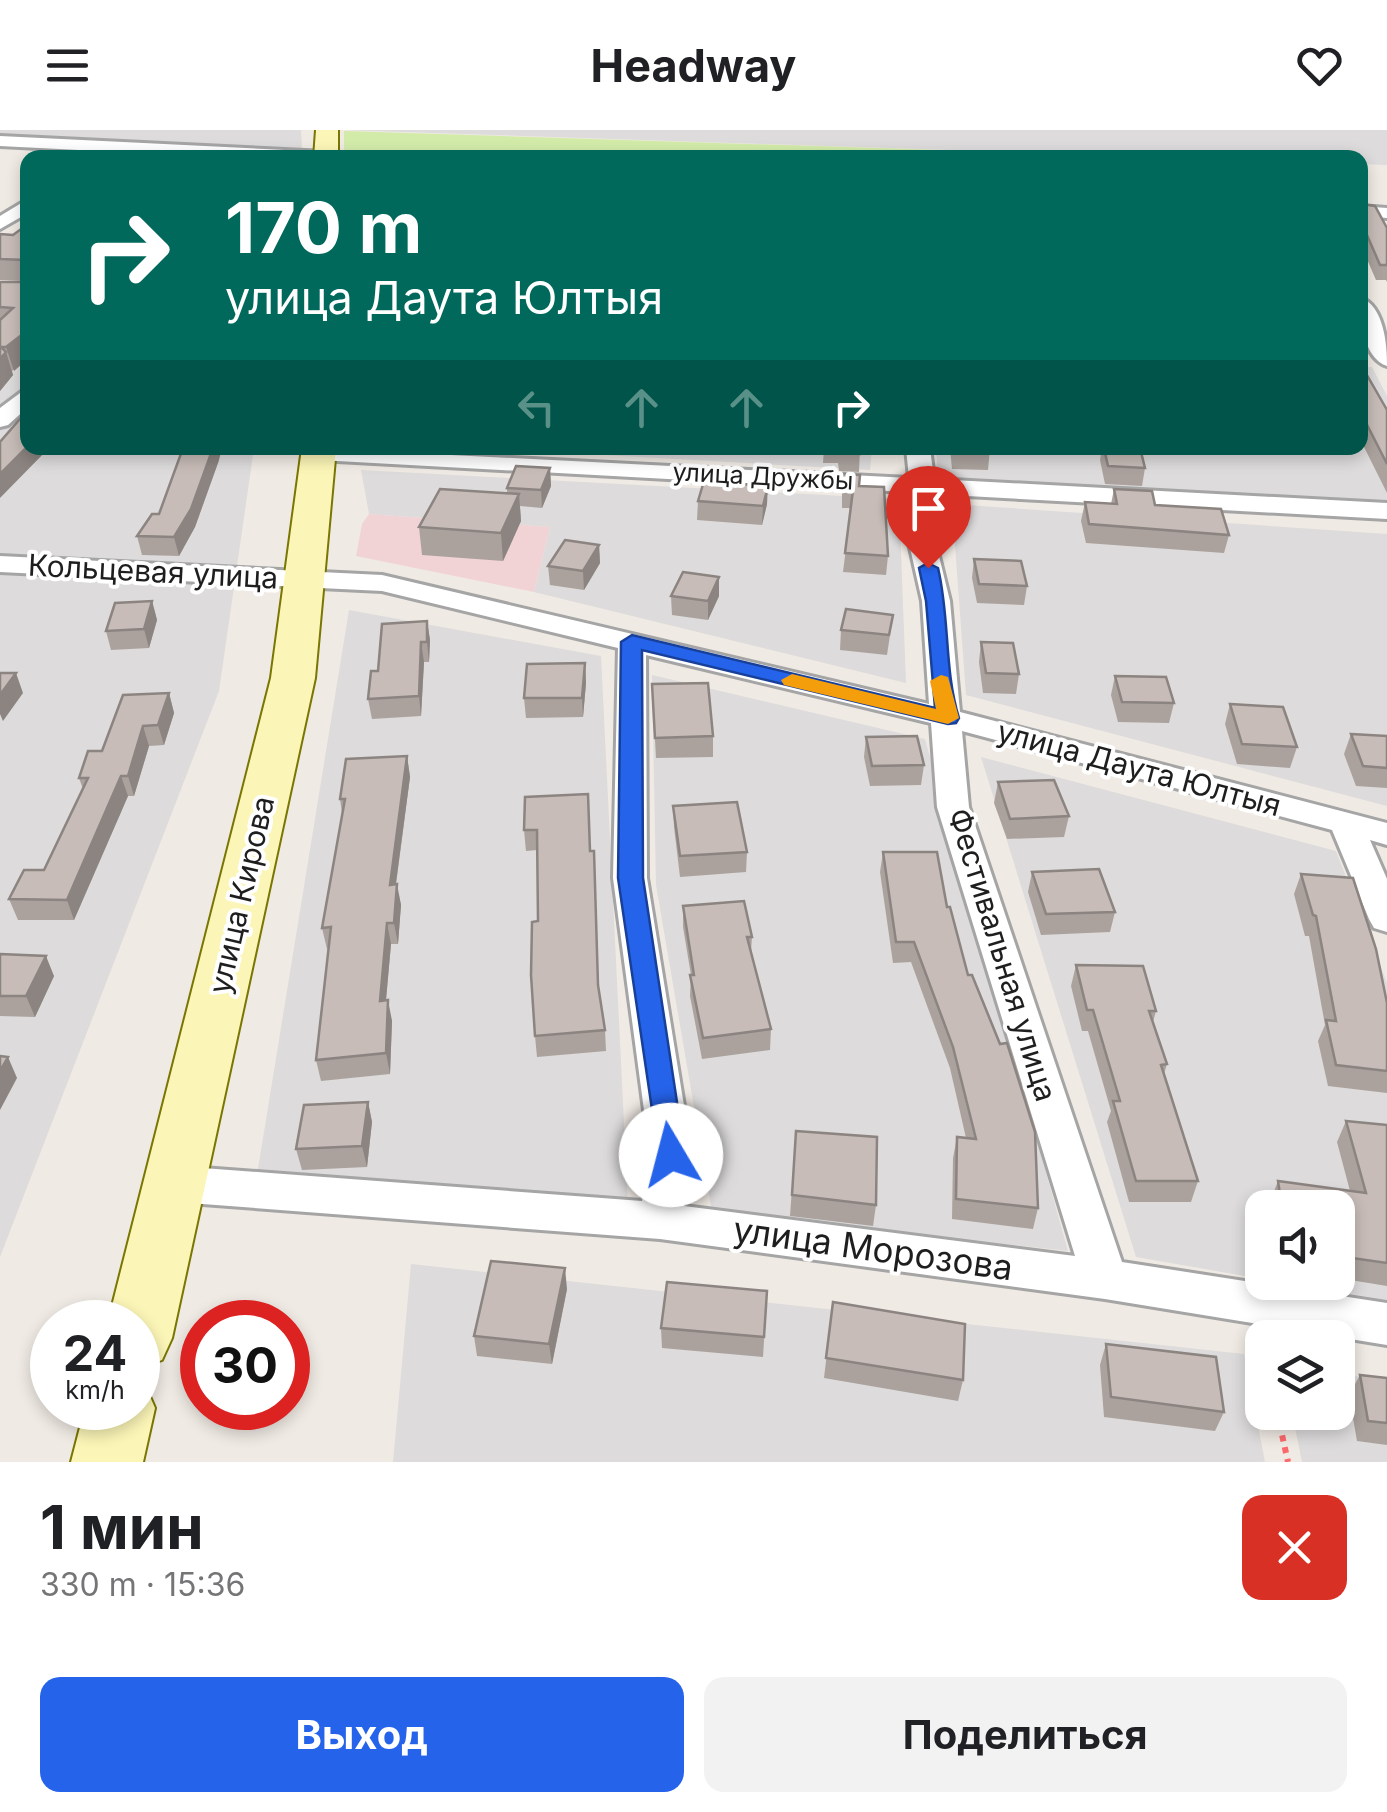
<!DOCTYPE html>
<html lang="ru">
<head>
<meta charset="utf-8">
<style>
	:root { --surface:#fff; --page:#f2f2f2; --text:#202124; --muted:#757577; --accent:#2563eb }
	body { margin:0; font-family:Inter,sans-serif; background:var(--page); color:var(--text); height:100vh; display:flex; flex-direction:column; font-size:38px; white-space:nowrap }
	* { box-sizing:border-box; margin:0 }
	p { font-size:32px; color:var(--muted) }
	.icon { flex:none; width:55px; height:55px; fill:none; stroke:currentColor; stroke-width:2; stroke-linecap:round; stroke-linejoin:round }
	.map { position:relative; height:1332px; overflow:hidden }
	.details { display:flex; flex-direction:column; background:var(--surface); flex:1 }
	.details>* { flex:none }
	.guide { position:absolute; left:20px; top:20px; width:1348px; height:305px; border-radius:20px; box-shadow:0 5px 15px #0003; background:#00695c; color:#fff; overflow:hidden }
	.controls { position:absolute; left:1245px; top:1060px; display:grid; gap:20px }
	.controls a { display:grid; place-items:center; width:110px; height:110px; border-radius:20px; background:var(--surface); box-shadow:0 5px 15px #0003; font-size:50px }
	.speed { position:absolute; left:30px; top:1170px; display:flex; gap:20px; font-size:50px; font-weight:700; text-align:center }
	.speed>* { display:grid; place-content:center; width:130px; height:130px; border-radius:50%; background:var(--surface); box-shadow:0 5px 15px #0003; line-height:1 }
	.speed small { font-size:25px; font-weight:400 }
	.speed .limit { border:15px solid #d22; background:#fff; color:#111 }
	.pin { position:absolute; display:grid; place-items:center; width:85px; height:85px; color:#fff; margin:-102px -42px; border-radius:50% 50% 50% 0; rotate:-45deg; box-shadow:0 0 10px #0007 }
	.pin .icon { rotate:45deg }
	.me { position:absolute; width:110px; margin:-55px; rotate:352deg; stroke-linejoin:round; filter:drop-shadow(0 0 8px #0008) }
	.turn { display:flex; align-items:center; gap:35px; height:210px; padding:0 40px; font-size:45px }
	.turn .icon { width:130px; height:130px; stroke-width:2.5 }
	.turn b { display:block; font-size:70px; line-height:85px }
	.lanes { display:flex; align-items:center; height:95px; padding:0 40px; background:#0003; justify-content:center; gap:50px; direction:ltr }
	.lanes .off { opacity:.35 }
	.round { display:grid; place-items:center; flex:none; width:105px; height:105px; border-radius:20px; background:var(--page) }
	.headline { display:flex; align-items:center; justify-content:space-between; height:170px; padding:0 40px }
	h1 { font-size:60px; font-weight:700; line-height:75px }
	.primary-button { display:flex; gap:20px; margin-top:auto; padding:20px 40px }
	.primary-button a { flex:1; height:115px; border-radius:20px; background:var(--accent); color:#fff; font-size:40px; font-weight:700; line-height:115px; text-align:center }
	.primary-button a+a { background:var(--page); color:var(--text) }
	header { display:flex; justify-content:space-between; align-items:center; height:130px; padding:0 40px; background:var(--surface); font-size:45px; font-weight:700 }
	.map>svg:first-child { display:block }
	.residential { fill:#dddbdb }
	.commercial { fill:#f1d3d6 }
	.grass { fill:#d2eba9 }
	.lines { fill:none; stroke-linecap:round; stroke-linejoin:round }
	.minor-casing { stroke:#a5a5a5; stroke-width:6 }
	.secondary-casing { stroke:#797602; stroke-width:4 }
	.path { stroke:#fd686c; stroke-width:6; stroke-dasharray:6 6; stroke-linecap:butt }
	.minor { fill:#fff; fill-rule:evenodd }
	.secondary { fill:#fbf5b7; fill-rule:evenodd }
	.wall { fill:#aba29d }
	.shaded-wall { fill:#8b8480 }
	.building { fill:#c7bcb7; stroke:#8b8480; stroke-width:2.5 }
	.route { fill:#2563eb; stroke:#184099; stroke-width:2.5 }
	.slow { fill:#f59e0b }
	.labels { text-anchor:middle; stroke-width:8; stroke-linejoin:round; paint-order:stroke }
	.far-street-label { font-size:25px; fill:#1e1e1e; stroke:#fff }
	.street-label { font-size:30px; fill:#1e1e1e; stroke:#fff }
	.near-street-label { font-size:35px; fill:#1e1e1e; stroke:#fff }
</style>
</head>
<body>
<header><svg class="icon" aria-label="menu" viewBox="0 0 24 24"><path d="M4 6h16M4 12h16M4 18h16"/></svg>Headway<svg class="icon" aria-label="heart" viewBox="0 0 24 24"><path d="M12 20l-8-8c-3-5 5-10 8-4 3-6 11-1 8 4z"/></svg></header>
<div class="map">
<svg width="1387" height="1332" viewBox="0 0 1387 1332">
	<rect width="100%" height="100%" fill="#f0eae4"/>
	<g class="residential">
		<path d="M0,0H301L302,20L0,8Z"/>
		<path d="M344,0H1387V35L1360,34V28L1158,27Z"/>
		<path d="M0,174L27,175L28,318H254L219,561L0,1127Z"/>
		<path d="M1360,237H1372L1387,266V373L938,346L936,318H1360Z"/>
		<path d="M481,318H872L870,340Z"/>
		<path d="M361,340L899,369L906,553L534,462L550,397L369,384Z"/>
		<path d="M952,374L1387,404V676L966,565Z"/>
		<path d="M349,480L601,526L628,1075L257,1045Z"/>
		<path d="M652,545L925,609L1068,1121L712,1082L656,755Z"/>
		<path d="M981,627L1336,721L1387,853V1170L1285,1153L1338,1152V1078H1262V1149L1136,1127Z"/>
		<path d="M411,1134L1244,1224L1265,1332H393Z"/>
		<path d="M1338,1244L1387,1250V1332H1302L1292,1283L1338,1282Z"/>
	</g>
	<path class="commercial" d="M369,384L550,397L534,462L356,426L362,394Z"/>
	<path class="grass" d="M344,1L1158,27L344,28Z"/>
	<g class="lines">
		<g class="minor-casing">
			<g id="minor">
				<path d="M0,6L326,22L334,27L237,28L0,16Z"/>
				<path d="M28,69V83L0,99V86Z"/>
				<path d="M1360,76L1387,78V88L1360,86Z"/>
				<path d="M1360,167C1384,176 1387,214 1387,236C1363,228 1360,189 1360,167Z"/>
				<path d="M28,257V277L8,295L0,297V278Z"/>
				<path d="M312,318L909,348L906,318H930L934,349L1387,373V389L930,364L926,373L950,471L960,582L1387,693V715L1370,710L1387,749V802L1374,798L1369,789L1332,700L962,601L969,677L1122,1132L1387,1173V1215L1105,1169L660,1109L176,1072L161,1066L155,1054L161,1042L176,1036L642,1071L650,1025L613,748L618,518L382,461L0,442V426L382,445L929,574L922,471L900,373L906,362L319,330L307,323ZM646,525L931,593L937,677L1075,1126L684,1076L692,1025L647,748Z"/>
			</g>
		</g>
		<g class="secondary-casing">
			<g id="secondary">
				<path d="M316,0H338V28H314Z"/>
				<path d="M302,318H336L315,548L172,1208L162,1230L138,1239V1192H108L271,548Z"/>
				<path d="M138,1252L145,1255L155,1278L143,1332H71L85,1278H138Z"/>
			</g>
		</g>
		<path class="path" d="M1277,1282L1288,1332"/>
		<use href="#minor" class="minor"/>
		<use href="#secondary" class="secondary"/>
	</g>
	<g class="wall">
		<path d="M1360,57L1361,74L1387,98V152L1386,150H1376L1360,113Z"/>
		<path d="M28,94V229L12,241L13,245L0,261V152L24,151L0,150V104L13,105Z"/>
		<path d="M1360,233L1387,280V363L1360,309Z"/>
		<path d="M824,318H860L859,342L839,341L838,333H823Z"/>
		<path d="M950,318H990L988,340L952,339Z"/>
		<path d="M1102,318H1140L1145,338L1142,356L1105,354L1100,330Z"/>
		<path d="M219,330L195,397L179,426L142,425L137,406Z"/>
		<path d="M550,338L551,356L542,378L520,376L521,391L503,431L422,425L419,397L507,363V358Z"/>
		<path d="M842,344L859,356L888,426L886,445L843,442L851,378H842Z"/>
		<path d="M1114,359L1229,405L1224,423L1086,413L1081,391L1085,372L1111,374Z"/>
		<path d="M698,371L767,374L762,395L697,390Z"/>
		<path d="M599,415L600,433L584,460L550,455L548,436Z"/>
		<path d="M974,429L1027,456L1024,475L977,473L972,448Z"/>
		<path d="M671,466H719L708,490L672,485Z"/>
		<path d="M152,471L157,490L149,518L111,520L106,501Z"/>
		<path d="M893,485L887,525L840,520L841,500Z"/>
		<path d="M427,491L430,510L429,532H424L421,586L372,589L368,569L378,541Z"/>
		<path d="M981,512L1019,544L1016,564L983,563L979,532Z"/>
		<path d="M585,533L586,553L583,587L526,588L524,568Z"/>
		<path d="M1115,546L1174,573L1169,593L1118,592L1111,565Z"/>
		<path d="M652,554L713,606V627L656,628Z"/>
		<path d="M169,563L174,583L164,615L149,616L134,666H128L74,790H18L9,769L44,740L83,659L79,648L102,621Z"/>
		<path d="M1230,574L1297,617L1290,638L1237,634L1225,594Z"/>
		<path d="M1351,604L1387,606V658L1356,656L1344,624Z"/>
		<path d="M866,607L924,635L921,655L870,656L864,627Z"/>
		<path d="M407,626L410,647L396,754L401,775L398,814H391L386,870L392,891L390,944L321,951L316,930L328,818L327,819L322,798L342,683L340,669Z"/>
		<path d="M998,652L1069,686L1064,707L1007,709L994,673Z"/>
		<path d="M525,667L590,721L599,860L605,900L606,921L537,927L535,906L538,791L537,720L526,721L524,700Z"/>
		<path d="M673,676L747,722L746,742L680,747L674,697Z"/>
		<path d="M883,722L947,777L1038,1078L1033,1099L952,1089L953,1028L957,1007L966,1008L950,938L911,832L893,833L880,742Z"/>
		<path d="M1032,742L1115,782L1110,802L1041,805L1028,762Z"/>
		<path d="M1301,744L1387,873V963L1328,956L1318,911L1325,895L1309,806H1305L1294,764Z"/>
		<path d="M683,776L752,807L751,822L771,899L770,920L702,929L690,866L691,845L683,797Z"/>
		<path d="M0,824L54,846L35,887L0,886Z"/>
		<path d="M1076,835L1156,881L1153,892L1167,934L1164,944L1198,1051L1191,1072H1129L1107,992L1111,981L1088,901H1082L1071,856Z"/>
		<path d="M368,972L372,992L367,1037L302,1040L296,1019Z"/>
		<path d="M1346,991L1387,995V1156L1338,1148V1078H1271L1270,1072L1278,1051L1350,1061L1337,1012Z"/>
		<path d="M796,1001L876,1075L873,1096L790,1086Z"/>
		<path d="M567,1159L552,1234L477,1226L474,1206Z"/>
		<path d="M767,1161L763,1227L662,1218L661,1198Z"/>
		<path d="M833,1172L963,1250L958,1271L824,1248Z"/>
		<path d="M1106,1214L1224,1282L1215,1301L1104,1287L1100,1235Z"/>
		<path d="M1360,1245L1387,1248V1315L1357,1311L1349,1265Z"/>
	</g>
	<g class="shaded-wall">
		<path d="M28,200V229L14,241L6,217Z"/>
		<path d="M6,222L13,245L0,261V229Z"/>
		<path d="M28,316V318H49L0,368V344Z"/>
		<path d="M213,318H222L219,330L195,397L179,426L174,407Z"/>
		<path d="M550,338L551,356L542,378L541,360Z"/>
		<path d="M768,356L767,374L762,395L763,376Z"/>
		<path d="M519,364L521,391L503,431L501,403Z"/>
		<path d="M599,415L600,433L584,460L583,441Z"/>
		<path d="M719,447V466L708,490V471Z"/>
		<path d="M152,471L157,490L149,518L144,499Z"/>
		<path d="M427,491L430,510L429,532L427,512Z"/>
		<path d="M421,512L424,532L421,586L419,566Z"/>
		<path d="M585,533L586,553L583,587L582,568Z"/>
		<path d="M16,543L23,563L3,591L0,584V565Z"/>
		<path d="M169,563L174,583L164,615L158,595Z"/>
		<path d="M143,596L149,616L134,666L128,646Z"/>
		<path d="M407,626L410,647L393,775L390,755Z"/>
		<path d="M121,646L128,666L74,790L67,770Z"/>
		<path d="M397,754L401,775L398,814L394,793Z"/>
		<path d="M387,793L391,814L384,892L380,871Z"/>
		<path d="M46,826L54,846L35,887L26,866Z"/>
		<path d="M388,870L392,891L390,944L386,923Z"/>
		<path d="M8,927L17,948L0,980V941Z"/>
		<path d="M368,972L372,992L367,1037L362,1016Z"/>
		<path d="M565,1138L567,1159L552,1234L549,1214Z"/>
	</g>
	<g class="building">
		<path d="M1363,56L1361,74L1375,76L1387,98V135H1380L1360,89V57Z"/>
		<path d="M28,94V200L6,217H1L6,222L0,229V190L13,178L0,177V152H24L25,130L0,129V104L13,105Z"/>
		<path d="M1360,233L1387,280V334L1360,281Z"/>
		<path d="M26,282L28,283V316L0,344V312Z"/>
		<path d="M183,318H213L191,379L174,407L137,406L152,384H159Z"/>
		<path d="M840,318H860V324L840,323Z"/>
		<path d="M953,318H990V323L954,321Z"/>
		<path d="M1104,318H1140L1145,338L1108,336Z"/>
		<path d="M516,336L550,338L541,360L507,358Z"/>
		<path d="M842,344L860,345L859,356L884,357L888,426L845,423L853,360H843Z"/>
		<path d="M704,351L768,356L763,376L698,371Z"/>
		<path d="M440,359L519,364L501,403L419,397Z"/>
		<path d="M1114,359L1152,361L1155,375L1221,379L1229,405L1089,394L1085,372L1117,374Z"/>
		<path d="M565,410L599,415L583,441L548,436Z"/>
		<path d="M974,429L1021,431L1027,456L979,454Z"/>
		<path d="M683,442L719,447L708,471L671,466Z"/>
		<path d="M152,471L144,499L106,501L115,473Z"/>
		<path d="M846,479L893,485L889,505L841,500Z"/>
		<path d="M427,491V512H421L419,566L368,569L371,541H378L382,494Z"/>
		<path d="M981,512L1013,513L1019,544L986,543Z"/>
		<path d="M585,533L582,568H524L527,534Z"/>
		<path d="M0,543H16L0,565Z"/>
		<path d="M1115,546L1166,547L1174,573L1122,572Z"/>
		<path d="M708,553L713,606L655,608L652,554Z"/>
		<path d="M169,563L158,595L143,596L128,646H121L67,770L9,769L24,740H44L88,648H79L88,621H102L123,565Z"/>
		<path d="M1230,574L1283,577L1297,617L1242,614Z"/>
		<path d="M1351,604L1387,606V638L1363,636Z"/>
		<path d="M917,606L924,635L872,636L866,607Z"/>
		<path d="M407,626L390,755L397,754L394,793H387L380,871L388,870L386,923L316,930L331,797L322,798L345,669H340L346,629Z"/>
		<path d="M1054,650L1069,686L1010,689L998,652Z"/>
		<path d="M588,664L590,721H594L598,855L605,900L535,906L531,845L532,792L538,791L537,700H524L525,667Z"/>
		<path d="M737,672L747,722L680,726L673,676Z"/>
		<path d="M883,722H937L947,777H950L968,845H972L1000,914L1007,913L1035,1002L1038,1078L956,1069L957,1007L976,1009L953,917L914,812H896Z"/>
		<path d="M1099,739L1115,782L1046,784L1032,742Z"/>
		<path d="M1301,744L1353,748L1376,819L1387,873V941L1336,935L1326,890L1336,891L1316,786L1313,785Z"/>
		<path d="M744,771L752,807H747L771,899L703,908L690,845H694L683,776Z"/>
		<path d="M0,824L46,826L26,866H0Z"/>
		<path d="M1076,835L1143,836L1156,881H1149L1167,934L1161,935L1198,1051H1136L1113,971H1120L1093,880H1087Z"/>
		<path d="M0,926L8,927L0,941Z"/>
		<path d="M368,972L362,1016L296,1019L304,975Z"/>
		<path d="M1346,991L1387,995V1133L1338,1126V1078H1282L1278,1051L1366,1063Z"/>
		<path d="M796,1001L877,1007L876,1075L792,1065Z"/>
		<path d="M491,1131L565,1138L549,1214L474,1206Z"/>
		<path d="M667,1152L767,1161L764,1207L661,1198Z"/>
		<path d="M833,1172L965,1194L963,1250L826,1228Z"/>
		<path d="M1106,1214L1216,1227L1224,1282L1111,1267Z"/>
		<path d="M1360,1245L1387,1248V1293L1368,1291Z"/>
	</g>
	<path class="route" d="M928,433L938,438C950,488 944,540 959,588L956,593L948,594L642,520L643,748L685,1025L681,1034L671,1037L660,1034L618,748L621,512L632,505L935,578L926,471L919,438Z"/>
	<path class="slow" d="M792,544L936,579L930,551L941,545L948,547L959,588L948,594L784,555L781,550Z"/>
	<g class="labels">
		<g class="far-street-label">
			<text transform="translate(763 346) rotate(3)" y="9">улица Дружбы</text>
		</g>
		<g class="street-label">
			<text transform="translate(153 442) rotate(3)" y="10">Кольцевая улица</text>
			<text transform="translate(1139 639) rotate(15)" y="10">улица Даута Юлтыя</text>
			<text transform="translate(242 765) rotate(-77)" y="10">улица Кирова</text>
			<text transform="translate(1002 825) rotate(73)" y="10">Фестивальная улица</text>
		</g>
		<g class="near-street-label">
			<text transform="translate(873 1119) rotate(8)" y="12">улица Морозова</text>
		</g>
	</g>
</svg>
<div class="controls">
<a><svg class="icon" aria-label="sound" viewBox="0 0 24 24"><path d="M4 9h4l5-4v14l-5-4H4zM17 9q2 3 0 6"/></svg></a>
<a><svg class="icon" aria-label="layers" viewBox="0 0 24 24"><path d="M12 4l9 5-9 5-9-5zM3 14l9 5 9-5"/></svg></a>
</div>
<div class="speed"><div>24<small>km/h</small></div><div class="limit">30</div></div>
<div class="pin" style="left:928px;top:438px;background:#d93025"><svg class="icon" aria-label="arrive" viewBox="0 0 24 24"><path d="M6 21V4h12l-3 4 3 4H6"/></svg></div>
<svg class="me" style="left:671px;top:1025px" viewBox="-20 -20 40 40"><circle r="19" fill="#fff"/><path d="M0-13L10 11 0 6-10 11z" fill="#2563eb"/></svg>
<div class="guide">
<div class="turn"><svg class="icon" aria-label="right" viewBox="0 0 24 24"><path d="M7 20v-9h11M14 6l5 5-5 5"/></svg><div><b>170 m</b>улица Даута Юлтыя</div></div>
<div class="lanes"><svg class="icon off" aria-label="left" viewBox="0 0 24 24"><path d="M17 20v-9H6M10 6l-5 5 5 5"/></svg><svg class="icon off" aria-label="ahead" viewBox="0 0 24 24"><path d="M12 20V5M6 11l6-6 6 6"/></svg><svg class="icon off" aria-label="ahead" viewBox="0 0 24 24"><path d="M12 20V5M6 11l6-6 6 6"/></svg><svg class="icon" aria-label="right" viewBox="0 0 24 24"><path d="M7 20v-9h11M14 6l5 5-5 5"/></svg></div>
</div>
</div>
<section class="details">
<div class="headline"><div><h1>1 мин</h1><p>330 m · 15:36</p></div><a class="round" style="background:#d93025;color:#fff"><svg class="icon" aria-label="close" viewBox="0 0 24 24"><path d="M6 6l12 12M18 6L6 18"/></svg></a></div>
<div class="primary-button"><a>Выход</a><a>Поделиться</a></div>
</section>
</body>
</html>
